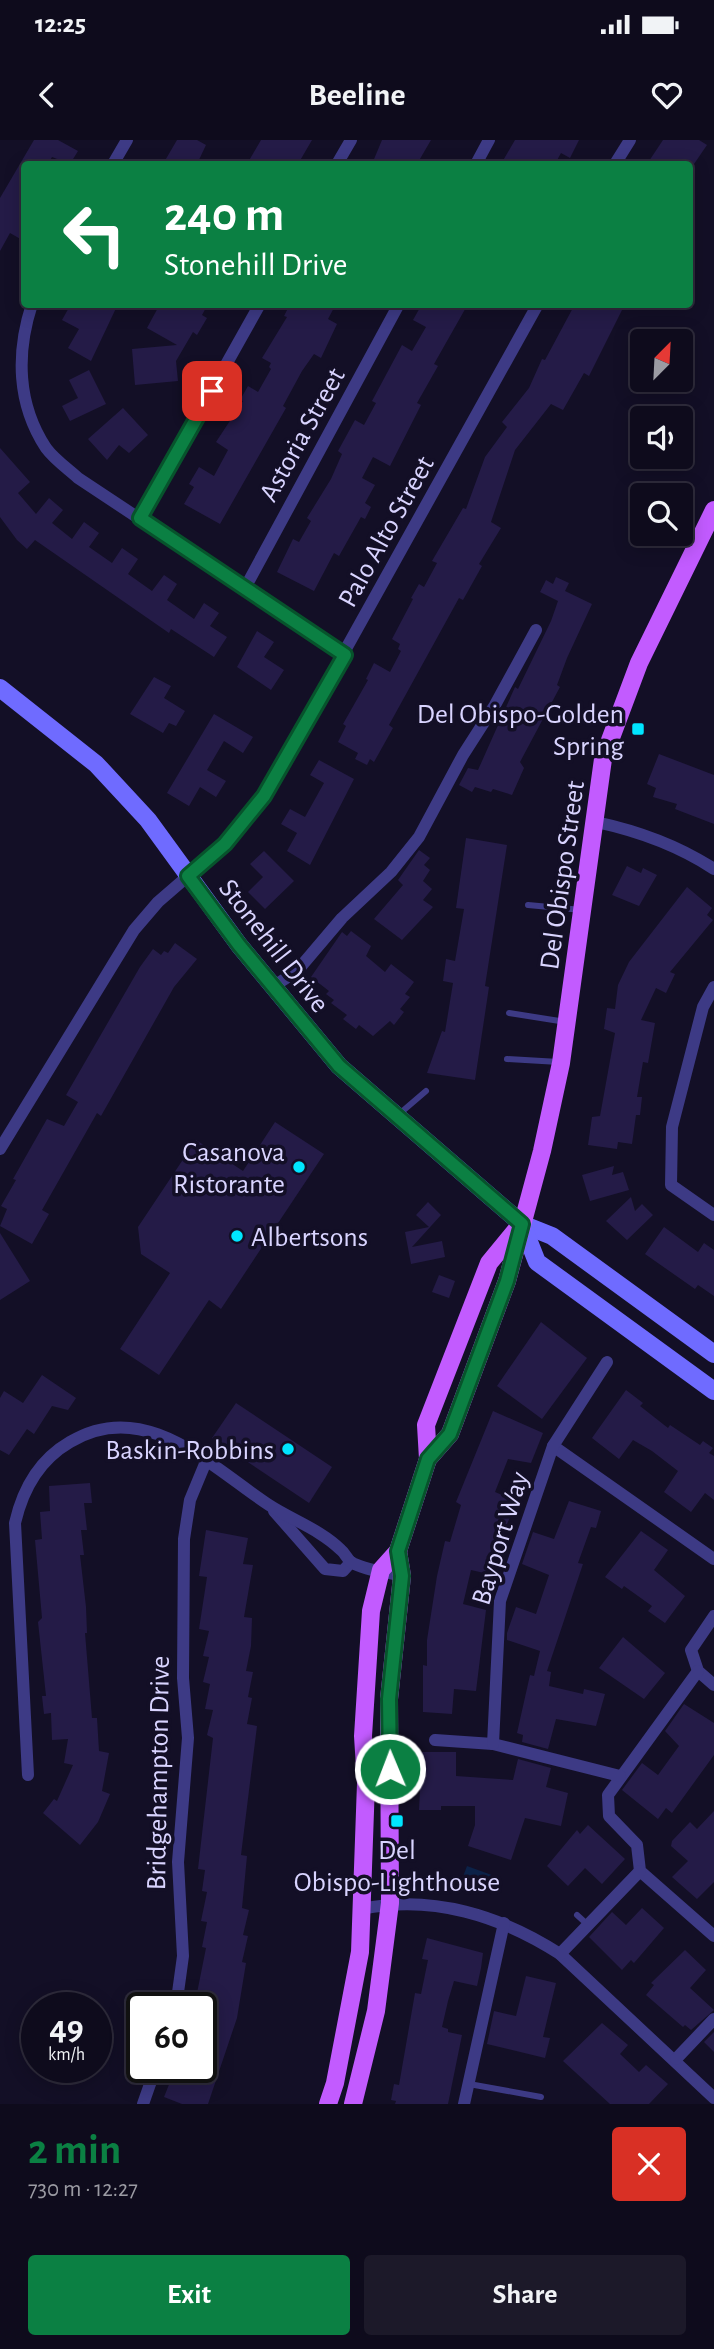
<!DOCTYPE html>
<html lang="en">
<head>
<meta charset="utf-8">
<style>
	:root { --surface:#0e0b1c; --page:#1c1929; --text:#f1f3f6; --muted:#9b9ba3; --line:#2e2b3b; --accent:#0b8043 }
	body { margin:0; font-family:"Alegreya Sans",sans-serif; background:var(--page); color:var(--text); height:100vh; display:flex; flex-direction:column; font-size:26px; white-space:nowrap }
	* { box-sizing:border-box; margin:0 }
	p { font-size:23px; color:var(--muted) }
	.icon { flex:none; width:38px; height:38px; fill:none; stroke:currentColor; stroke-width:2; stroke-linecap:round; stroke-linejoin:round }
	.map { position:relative; height:1964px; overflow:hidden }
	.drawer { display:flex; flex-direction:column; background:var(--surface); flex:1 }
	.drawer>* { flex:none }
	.top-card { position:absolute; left:21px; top:21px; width:672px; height:147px; border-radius:7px; box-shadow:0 4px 18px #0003,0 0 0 2px var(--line); background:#0b8043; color:#fff; overflow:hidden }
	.needle { width:46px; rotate:24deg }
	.buttons { position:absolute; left:630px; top:189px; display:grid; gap:14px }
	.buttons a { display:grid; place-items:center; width:63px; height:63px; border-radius:7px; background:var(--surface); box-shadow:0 4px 18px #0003,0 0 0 2px var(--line); font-size:35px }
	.speed { position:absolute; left:21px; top:1852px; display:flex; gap:14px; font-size:35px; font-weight:700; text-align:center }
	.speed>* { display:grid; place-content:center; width:91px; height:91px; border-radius:50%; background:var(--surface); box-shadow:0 4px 18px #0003,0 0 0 2px var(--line); line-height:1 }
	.speed small { font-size:18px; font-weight:400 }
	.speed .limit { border:4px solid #111; border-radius:10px; background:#fff; color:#111 }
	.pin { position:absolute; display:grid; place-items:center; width:60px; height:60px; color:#fff; margin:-30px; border-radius:14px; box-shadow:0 4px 10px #0006 }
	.me { position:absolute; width:77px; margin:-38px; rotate:359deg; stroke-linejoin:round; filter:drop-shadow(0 0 5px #0008) }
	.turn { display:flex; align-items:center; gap:24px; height:147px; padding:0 28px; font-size:32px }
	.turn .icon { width:91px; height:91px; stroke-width:2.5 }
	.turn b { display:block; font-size:49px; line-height:60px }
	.round { display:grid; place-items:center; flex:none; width:74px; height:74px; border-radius:7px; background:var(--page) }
	.summary { display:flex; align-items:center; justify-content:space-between; height:119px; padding:0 28px }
	h1 { font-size:42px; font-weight:700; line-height:52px; color:var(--accent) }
	.primary-button { display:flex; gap:14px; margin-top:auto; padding:14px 28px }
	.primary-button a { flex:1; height:80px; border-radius:7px; background:var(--accent); color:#fff; font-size:28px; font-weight:700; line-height:80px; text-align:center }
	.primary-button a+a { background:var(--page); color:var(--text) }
	.status { display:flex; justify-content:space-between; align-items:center; height:49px; padding:0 35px; background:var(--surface); direction:ltr }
	.status svg { height:19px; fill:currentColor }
	header { display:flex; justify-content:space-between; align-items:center; height:91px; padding:0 28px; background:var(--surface); font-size:32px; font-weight:700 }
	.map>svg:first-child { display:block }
	.water { fill:#0c2248 }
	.building { fill:#241b47 }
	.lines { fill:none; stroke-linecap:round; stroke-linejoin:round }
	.lane { stroke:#3d3a85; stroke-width:6 }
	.street { stroke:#3d3a85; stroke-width:12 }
	.secondary { stroke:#6f6bff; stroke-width:18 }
	.primary { stroke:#c25bff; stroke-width:18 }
	.route-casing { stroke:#07532c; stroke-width:18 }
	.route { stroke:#0b8043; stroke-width:12 }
	.poi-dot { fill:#00e5ff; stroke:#130f26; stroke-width:2.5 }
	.labels { text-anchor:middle; stroke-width:7; stroke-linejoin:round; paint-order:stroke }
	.street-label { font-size:28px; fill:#d9d4ff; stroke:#130f26 }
	.poi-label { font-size:28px; fill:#d9d4ff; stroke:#130f26; text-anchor:end }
</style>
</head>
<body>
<div class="status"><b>12:25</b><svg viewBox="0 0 49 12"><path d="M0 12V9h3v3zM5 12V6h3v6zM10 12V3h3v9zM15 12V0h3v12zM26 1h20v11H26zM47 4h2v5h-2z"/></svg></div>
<header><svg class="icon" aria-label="back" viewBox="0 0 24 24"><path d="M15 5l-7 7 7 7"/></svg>Beeline<svg class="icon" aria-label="heart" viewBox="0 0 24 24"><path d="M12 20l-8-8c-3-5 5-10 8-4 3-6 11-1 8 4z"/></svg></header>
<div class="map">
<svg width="714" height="1964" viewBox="0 0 714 1964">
	<rect width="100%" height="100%" fill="#130f26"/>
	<path class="water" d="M467,1726L500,1738L494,1754L461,1742Z"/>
	<g class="building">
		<path d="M34,0H58L78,11L70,24L52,17L48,24H24V68L19,78L24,81V101L10,93L0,111V58Z"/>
		<path d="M177,0H197L206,5L197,24H163Z"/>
		<path d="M261,0H312L298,24H247Z"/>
		<path d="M382,0H431L417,24H372Z"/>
		<path d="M515,0H579L570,18L561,13L555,24H501Z"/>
		<path d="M663,0H699L707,5L694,24H647Z"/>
		<path d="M71,164H118L91,221L68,208L79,189L62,180Z"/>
		<path d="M160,164H208L202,175L207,178L197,195L193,192L176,221L178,241L135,245L132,209L177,205L147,188Z"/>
		<path d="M290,164H336L328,179L337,184L321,218L314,214L302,231L283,266L286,268L220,384L184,364L194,347L189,344L199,327L214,336L228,310L216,302L243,261L240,260L248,246L258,252L271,229L269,227L271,223L262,218L287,177L284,176Z"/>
		<path d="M422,164H468L434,224L438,226L417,263L421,265L390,326L373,317L362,338L375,345L365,363L371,367L365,379L361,377L339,416L334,413L314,451L277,432L293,399L299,402L311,381L307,378L331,339L342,314L338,311L355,280L364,285L376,263L372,261L402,205L412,211L426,187L413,180Z"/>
		<path d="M575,164H625L589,236L584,233L563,270L551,264L515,310L491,382L501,388L479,424L482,426L463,460L459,458L389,585L393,588L374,622L370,619L367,625L355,619L358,613L338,602L346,586L343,584L368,540L366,539L374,523L390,532L401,511L398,509L400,504L392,499L413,459L411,458L419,444L424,447L437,423L432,421L463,368L466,369L485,317L507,287L502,282L529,248L542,219L545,220Z"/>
		<path d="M89,230L106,264L70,281L62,266L78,258L69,240Z"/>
		<path d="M123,268L148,295L129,313L119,305L107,320L88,299Z"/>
		<path d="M0,308L30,342L18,353L36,374L49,358L63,370L52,383L72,399L84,382L99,393L89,407L112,423L122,408L138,419L128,434L152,451L164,435L177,444L167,460L194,479L204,463L219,473L210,486L227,497L214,517L171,489L169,493L35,400L27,409L17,400L0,377Z"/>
		<path d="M556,437L569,443L565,451L592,464L567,518L557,545L560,547L520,622L524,628L512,655L493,649L491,652L475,647L472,652L459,645L468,628L478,630L515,547L518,549L551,481L558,461L540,452L546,440L553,444Z"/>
		<path d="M257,491L274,502L264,517L284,530L271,550L237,527Z"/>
		<path d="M154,537L171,546L164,558L185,571L176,586L169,583L163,593L130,574Z"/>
		<path d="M214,574L253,597L243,613L224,601L207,630L226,641L216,657L200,647L189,666L167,653Z"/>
		<path d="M659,614L714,635V684L675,669L677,664L653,657L656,648L647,644Z"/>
		<path d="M319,620L354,639L310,725L287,711L297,693L281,684L290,669L305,677L324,643L310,635Z"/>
		<path d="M466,698L507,705L485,846L489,847L475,940L427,933L442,891L445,892L453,843L443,841L446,819L455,821L464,769L456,768Z"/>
		<path d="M419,710L430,718L424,725L430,730L423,741L432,749L423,760L433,767L402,800L374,779L403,745L398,740Z"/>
		<path d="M264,711L294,741L265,769L248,752L263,737L250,724Z"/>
		<path d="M627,726L641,733L643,728L657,735L639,766L612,755Z"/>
		<path d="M687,747L712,768L707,775L713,780L670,832L675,834L666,853L656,848L641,880L655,883L648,923L643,922L637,957H642L640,975H636L632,1004L618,1002L617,1009L588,1005L592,977L600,976L615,893L604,889L607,868L615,869L618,845L629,822Z"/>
		<path d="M351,791L371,806L366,816L385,832L391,824L414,842L405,854L410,857L400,869L404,872L394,885L390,881L373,896L359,885L356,889L343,879L347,875L331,863L334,860L326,854L329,851L311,837L342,792L347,796Z"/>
		<path d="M175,803L197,819L174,847L101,976L97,973L42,1070L49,1074L32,1104L0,1086L7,1069L1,1066L16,1040L13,1039L47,979L64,986L78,962L66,955L140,827L153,809L161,815L164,811L168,813Z"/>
		<path d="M275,982L324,1014L221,1169L209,1160L159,1235L120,1209L170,1133L141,1114L138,1087L196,1000L243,1031Z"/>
		<path d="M614,1026L612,1035L623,1032L629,1050L590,1061L582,1035Z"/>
		<path d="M631,1057L635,1071L642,1064L653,1075L627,1100L606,1081Z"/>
		<path d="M428,1062L441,1075L412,1107L442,1101L445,1117L411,1124L405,1092L429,1087L416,1075Z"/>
		<path d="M664,1087L698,1112L704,1103L714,1110V1156L698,1145L695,1149L645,1114Z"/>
		<path d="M0,1093L30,1141L0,1160Z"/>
		<path d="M439,1135L455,1141L449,1158L432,1152Z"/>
		<path d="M541,1182L587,1218L542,1279L497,1246Z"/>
		<path d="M42,1235L76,1258L68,1270L52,1266L34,1294L27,1289L9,1315L0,1310V1258L4,1251L23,1263Z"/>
		<path d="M626,1250L643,1263L640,1266L668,1288L670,1285L700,1305L703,1301L713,1308L709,1313L714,1316V1360L705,1353L691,1372L664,1352L678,1331L652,1311L633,1300L619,1319L592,1298Z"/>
		<path d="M236,1263L332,1327L309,1363L212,1298Z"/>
		<path d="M493,1271L543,1293L531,1323L508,1319L495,1352L517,1361L504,1391L493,1435L471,1430L463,1464L486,1470L476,1551L454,1549L452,1574L423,1572V1525L427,1526V1500L437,1436L445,1401L450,1402L461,1365L456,1362Z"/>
		<path d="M90,1343L92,1363H84L87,1390H81L84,1415H80L86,1467L87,1493H85L92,1578H97L99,1611L109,1613L102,1651L110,1654L98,1682L80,1705L43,1673L54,1659L57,1661L73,1625L64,1623L68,1599L52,1600L51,1573L44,1574L42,1556H46L38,1482L42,1478L35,1400L42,1399L40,1372L50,1371L49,1346Z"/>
		<path d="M569,1361L601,1371L596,1388L591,1387L578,1423L583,1424L547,1531L551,1532L549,1546L583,1554L584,1549L605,1554L596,1586L556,1579L548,1609L522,1602L523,1595L517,1593L530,1535L534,1536L540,1511L507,1500V1493L516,1467L536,1474L549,1435L522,1424L533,1392L554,1399Z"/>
		<path d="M206,1390L248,1398L243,1424L253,1425L244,1477L252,1478L251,1506L246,1531L253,1532L248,1557L252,1558L247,1584L257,1586L241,1715L247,1716L242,1768L249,1770L243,1795L248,1796L242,1822L246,1823L237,1878L208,1964H182L164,1957L176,1927H201V1867H196L199,1859L196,1858L206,1808L202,1807L207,1782L201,1781L207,1752L202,1751L205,1730L198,1729L213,1598L207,1595L213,1570L205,1569L210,1544L203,1542L209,1517L203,1516L209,1491L199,1489L207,1437L199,1436Z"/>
		<path d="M641,1391L668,1410L654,1430L685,1456L665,1483L648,1471L652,1466L624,1446L622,1449L605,1437Z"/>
		<path d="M623,1497L665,1533L644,1559L599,1528Z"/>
		<path d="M684,1564L714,1583V1615L672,1673L666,1668L658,1679L622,1650L642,1623L658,1635L679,1606L665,1591Z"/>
		<path d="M422,1612H456V1636L513,1640L518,1619L551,1628L546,1647L568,1653L561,1686L525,1678L511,1720L468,1706L475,1685V1666H441V1670H419Z"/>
		<path d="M714,1671V1742L697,1759L672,1737L688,1721L671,1706L672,1701L690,1682L697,1689Z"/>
		<path d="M588,1685L625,1719L602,1744L585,1728L568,1746L547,1726L577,1690L580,1694Z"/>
		<path d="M642,1768L664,1788L634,1823L631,1820L622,1830L589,1797L612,1772L626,1785Z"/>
		<path d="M427,1798L483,1813L481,1828L477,1846L454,1841L448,1861L442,1887L448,1889V1892L462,1895L448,1964H395L396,1961L391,1960L394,1944L399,1945L415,1853L421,1854L428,1820L422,1819Z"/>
		<path d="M685,1810L706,1830L690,1848L714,1870L691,1890L685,1885L683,1887L646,1855L654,1845L651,1843Z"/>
		<path d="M526,1836L556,1843L543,1897L550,1898L545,1918L487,1904L494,1871L516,1876Z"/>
		<path d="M602,1883L628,1905L620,1914L639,1932L646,1925L668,1944L649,1964H610L563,1921Z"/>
		<path d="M714,1892V1912L704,1902Z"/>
	</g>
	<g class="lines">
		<g class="lane">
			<path d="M528,765L582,770"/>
			<path d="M509,873L566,882"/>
			<path d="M507,919L559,922"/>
			<path d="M398,975L426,951"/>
			<path d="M577,1775L588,1785"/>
			<path d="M469,1944L541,1957"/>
		</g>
		<g class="street">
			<path d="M113,24L127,0"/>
			<path d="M337,24L351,0"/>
			<path d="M476,24L489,0"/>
			<path d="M615,24L630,0"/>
			<path d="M32,164C16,213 17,264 46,308C54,319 68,329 78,338L345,515"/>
			<path d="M140,378L260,164"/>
			<path d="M245,448L399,164"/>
			<path d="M596,682C638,691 679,706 714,729"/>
			<path d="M274,846L297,831L342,778L391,732L419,697L463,615L495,565L536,490"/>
			<path d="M714,847L703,867L672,987L671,1045L714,1075"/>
			<path d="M0,1009L134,790L158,762L225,704L264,656L538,164"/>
			<path d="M553,1306L714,1419"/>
			<path d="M274,1371L325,1429L343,1431L351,1422"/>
			<path d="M714,1476L691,1510L698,1531L714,1545"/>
			<path d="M698,1531L608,1655L609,1676L637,1705L640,1731L714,1796"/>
			<path d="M435,1600L493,1604L620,1636"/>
			<path d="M493,1604L500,1461L553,1306L607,1222"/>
			<path d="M28,1635L15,1383C23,1348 39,1320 70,1302C145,1257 210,1326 269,1365C292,1380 321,1390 341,1410C345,1413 347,1419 351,1422C363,1430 388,1432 402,1436"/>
			<path d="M362,1769C432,1754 501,1776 560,1814L714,1958"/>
			<path d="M560,1814L640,1731"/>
			<path d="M176,1867L183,1816L178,1722L188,1598L183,1538L184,1399L190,1360L207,1319"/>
			<path d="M676,1919L714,1879"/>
			<path d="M143,1964L156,1927"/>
			<path d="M464,1964L504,1783"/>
		</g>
		<g class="secondary">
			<path d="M0,548L96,624L148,680L239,805L339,926L522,1084L552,1096L714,1214"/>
			<path d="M522,1084L537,1122L714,1251"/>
		</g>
		<g class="primary">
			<path d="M428,1319L450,1294L507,1141L542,1011L561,923L603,619L639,523L714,370"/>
			<path d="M328,1964L335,1943L360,1812L366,1643L363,1596L371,1471L381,1430L398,1411L428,1319L426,1285L489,1123L517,1089"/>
			<path d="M353,1964L376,1871L390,1763L389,1559L402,1436L398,1411"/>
		</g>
	</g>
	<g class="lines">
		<g class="route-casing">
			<path id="route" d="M212,251L140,378L345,515L264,656L225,704L188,736L239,805L339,926L522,1084L507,1141L450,1294L428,1319L398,1411L402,1436L389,1559L390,1629"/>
		</g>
		<use href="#route" class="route"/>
	</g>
	<g class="poi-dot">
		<rect x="631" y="582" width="14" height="14" rx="3.5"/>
		<circle cx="299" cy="1027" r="7"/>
		<circle cx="237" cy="1096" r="7"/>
		<circle cx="288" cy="1309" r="7"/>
		<rect x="390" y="1674" width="14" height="14" rx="3.5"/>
	</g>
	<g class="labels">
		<g class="street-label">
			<text transform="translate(301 294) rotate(-61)" y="10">Astoria Street</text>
			<text transform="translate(385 391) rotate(-61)" y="10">Palo Alto Street</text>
			<text transform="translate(561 735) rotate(-82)" y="10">Del Obispo Street</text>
			<text transform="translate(275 805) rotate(52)" y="10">Stonehill Drive</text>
			<text transform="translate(499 1398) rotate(-73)" y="10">Bayport Way</text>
			<text transform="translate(157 1633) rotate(-89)" y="10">Bridgehampton Drive</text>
		</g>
		<g class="poi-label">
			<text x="624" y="583">Del Obispo-Golden<tspan x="624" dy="32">Spring</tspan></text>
			<text x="285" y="1021">Casanova<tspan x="285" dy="32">Ristorante</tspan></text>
			<text x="251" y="1106" text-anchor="start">Albertsons</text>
			<text x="274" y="1319">Baskin-Robbins</text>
			<text x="397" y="1719" text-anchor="middle">Del<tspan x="397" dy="32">Obispo-Lighthouse</tspan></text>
		</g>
	</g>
</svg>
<div class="buttons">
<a><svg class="needle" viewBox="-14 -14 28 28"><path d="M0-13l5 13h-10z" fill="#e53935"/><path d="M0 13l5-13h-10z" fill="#9b9ba3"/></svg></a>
<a><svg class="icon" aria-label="sound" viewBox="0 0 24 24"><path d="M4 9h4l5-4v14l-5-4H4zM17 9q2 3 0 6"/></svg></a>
<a><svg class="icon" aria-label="search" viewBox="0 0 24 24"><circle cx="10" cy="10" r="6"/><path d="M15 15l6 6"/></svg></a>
</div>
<div class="speed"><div>49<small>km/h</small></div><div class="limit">60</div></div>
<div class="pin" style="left:212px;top:251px;background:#d93025"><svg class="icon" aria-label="arrive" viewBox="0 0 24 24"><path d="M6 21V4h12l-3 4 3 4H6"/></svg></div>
<svg class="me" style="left:390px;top:1629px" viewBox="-20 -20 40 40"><circle r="17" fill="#0b8043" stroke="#fff" stroke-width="3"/><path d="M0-11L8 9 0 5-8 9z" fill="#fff"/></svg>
<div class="top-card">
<div class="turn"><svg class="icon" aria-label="left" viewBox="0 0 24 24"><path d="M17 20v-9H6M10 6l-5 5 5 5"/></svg><div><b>240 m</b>Stonehill Drive</div></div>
</div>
</div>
<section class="drawer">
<div class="summary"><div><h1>2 min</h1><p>730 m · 12:27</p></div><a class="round" style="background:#d93025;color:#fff"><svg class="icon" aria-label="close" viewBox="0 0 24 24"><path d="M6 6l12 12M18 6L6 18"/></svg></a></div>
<div class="primary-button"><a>Exit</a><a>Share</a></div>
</section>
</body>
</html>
